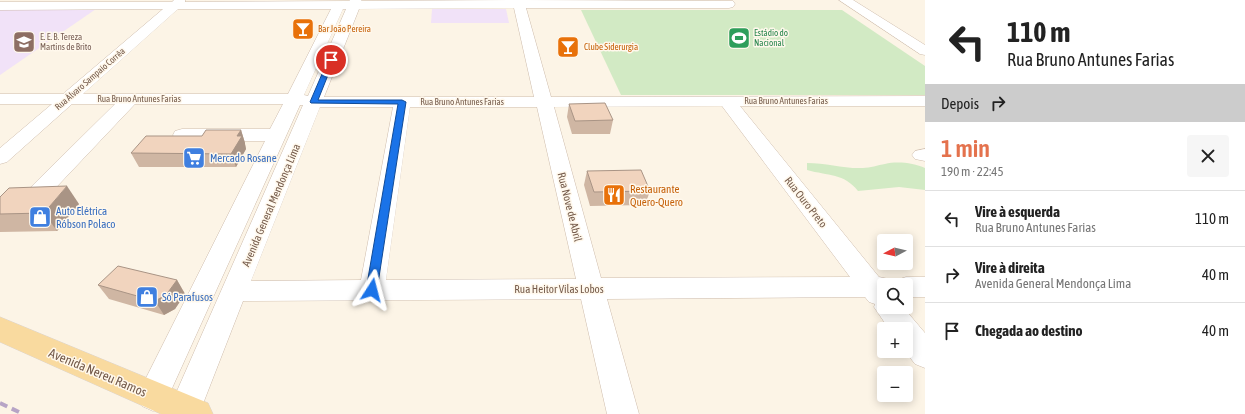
<!DOCTYPE html>
<html lang="pt">
<head>
<meta charset="utf-8">
<style>
	:root { --surface:#fff; --page:#f6f6f6; --text:#222; --muted:#767676; --line:#e0e0e0; --accent:#e4724d }
	body { margin:0; font-family:"Asap Condensed",sans-serif; background:var(--page); color:var(--text); height:100vh; display:flex; flex-direction:column; font-size:15px; white-space:nowrap }
	* { box-sizing:border-box; margin:0 }
	p { font-size:13px; color:var(--muted) }
	.icon { flex:none; width:22px; height:22px; fill:none; stroke:currentColor; stroke-width:2; stroke-linecap:round; stroke-linejoin:round }
	.map { position:relative; flex:1; overflow:hidden }
	.panel { display:flex; flex-direction:column; background:var(--surface); width:320px }
	.panel>* { flex:none }
	.banner { background:#fff; color:var(--text); overflow:hidden }
	.needle { width:26px; rotate:263deg }
	.controls { position:absolute; left:877px; top:234px; display:grid; gap:8px }
	.controls a { display:grid; place-items:center; width:36px; height:36px; border-radius:4px; background:var(--surface); box-shadow:0 2px 10px #0003; font-size:20px }
	.pin { position:absolute; display:grid; place-items:center; width:34px; height:34px; color:#fff; margin:-17px; border:2px solid #fff; border-radius:50%; box-shadow:0 1px 4px #0007 }
	.me { position:absolute; width:44px; margin:-22px; rotate:9deg; stroke-linejoin:round; filter:drop-shadow(0 0 3px #0008) }
	.turn { display:flex; align-items:center; gap:14px; height:84px; padding:0 16px; font-size:18px }
	.turn .icon { width:52px; height:52px; stroke-width:2.5 }
	.turn b { display:block; font-size:28px; line-height:34px }
	.then { display:flex; align-items:center; height:38px; padding:0 16px; background:#0003; gap:8px; font-size:15px }
	.round { display:grid; place-items:center; flex:none; width:42px; height:42px; border-radius:4px; background:var(--page) }
	.headline { display:flex; align-items:center; justify-content:space-between; height:68px; padding:0 16px }
	h1 { font-size:24px; font-weight:600; line-height:30px; color:var(--accent) }
	ul { padding:0; list-style:none }
	li { display:flex; align-items:center; gap:12px; height:56px; padding:0 16px; border-top:1px solid var(--line) }
	li div { flex:1 }
	li b { display:block; font-size:15px }
	li em { font-style:normal }
	main { display:flex; flex:1; min-height:0 }
	.map>svg:first-child { display:block }
	.education { fill:#f1e2f8 }
	.green { fill:#d2eac4 }
	.lines { fill:none; stroke-linecap:round; stroke-linejoin:round }
	.minor-casing { stroke:#cebcac; stroke-width:1 }
	.major-casing { stroke:#dbd4d0; stroke-width:1 }
	.minor { fill:#fff; fill-rule:evenodd }
	.major { fill:#f9da9f; fill-rule:evenodd }
	.rail { stroke:#b7a4c6; stroke-width:4; stroke-dasharray:8 5; stroke-linecap:butt }
	.wall { fill:#cfb6a3 }
	.shaded-wall { fill:#a99485 }
	.building { fill:#f1d4be; stroke:#a99485 }
	.route { fill:#1a73e8; stroke:#114b97 }
	.labels { text-anchor:middle; stroke-width:3; stroke-linejoin:round; paint-order:stroke }
	.far-food-label { font-size:9px; fill:#c56008; stroke:#fff8ec; text-anchor:start }
	.far-leisure-label { font-size:9px; fill:#27864d; stroke:#fff8ec; text-anchor:start }
	.far-education-label { font-size:9px; fill:#785e54; stroke:#fff8ec; text-anchor:start }
	.far-street-label { font-size:9px; fill:#755b4b; stroke:#fff8ec }
	.shop-label { font-size:11px; fill:#366cbe; stroke:#fff8ec; text-anchor:start }
	.food-label { font-size:11px; fill:#c56008; stroke:#fff8ec; text-anchor:start }
	.street-label { font-size:11px; fill:#755b4b; stroke:#fff8ec }
	.near-street-label { font-size:13px; fill:#755b4b; stroke:#fff8ec }
</style>
</head>
<body>
<main>
<div class="map">
<svg width="925" height="414" viewBox="0 0 925 414">
	<rect width="100%" height="100%" fill="#fcf4e6"/>
	<g class="education">
		<path d="M0,9H96L0,75Z"/>
		<path d="M432,9H506L509,23H431Z"/>
	</g>
	<g class="green">
		<path d="M581,10H842L925,66V95H621Z"/>
		<path d="M807,163C826,163 845,169 863,168C870,168 878,165 885,164C897,161 914,163 925,168V190L899,187L858,191C844,173 828,176 807,170Z"/>
	</g>
	<g class="lines">
		<g class="minor-casing">
			<g id="minor">
				<path d="M174,0H185V2L349,1L350,0H362L361,1L524,0L733,1L735,4L733,7L729,8H526L551,97L925,96V106H740L879,277L893,280L895,283L897,280L906,277H925V297H906V285H884V307H903L925,333V368L915,364L905,351H906V329H889L874,307L875,304L869,302L865,297L607,299L639,414H607L581,299L243,301L199,414H171L169,409L303,105H300L164,406L153,411L142,406L137,396L142,386L265,141H182L175,139L173,135L175,131L182,129H270L283,104H135L48,196L40,198L32,196L29,191L32,186L115,104H72L7,162L0,164V148L52,104H0V94H63L163,9L0,10V2H172ZM514,8L534,97H324L359,9ZM178,9H331L288,94H83ZM343,9H346L308,96L304,95ZM722,106L850,277L601,278L554,107ZM320,107H393L361,280L251,281ZM410,107H537L576,279L386,280Z"/>
				<path d="M839,0H853L925,45V55L920,54Z"/>
				<path d="M925,149V161L915,159L912,155L915,151Z"/>
			</g>
		</g>
		<g class="major-casing">
			<path id="major" d="M0,317L208,403L213,414H161L0,342Z"/>
		</g>
		<use href="#minor" class="minor"/>
		<use href="#major" class="major"/>
		<path class="rail" d="M0,403L23,414"/>
	</g>
	<g class="wall">
		<path d="M569,104L613,120L610,134H572L567,117Z"/>
		<path d="M241,130L245,143V144L246,149L236,167H139L131,153L202,136Z"/>
		<path d="M587,171L650,191L645,205L590,206L584,185Z"/>
		<path d="M0,197L79,204L57,231L0,232Z"/>
		<path d="M177,280L185,294L175,309L164,315L109,299L98,285Z"/>
	</g>
	<g class="shaded-wall">
		<path d="M241,130L245,143V144L246,149L236,167L231,154L237,136Z"/>
		<path d="M67,186L79,204L57,231L44,213Z"/>
		<path d="M177,280L185,294L175,309L164,315L155,301Z"/>
	</g>
	<g class="building">
		<path d="M605,103L613,120L575,121L569,104Z"/>
		<path d="M206,130H241L237,136H242L231,154L131,153L146,136H202Z"/>
		<path d="M641,170L650,191L594,192L587,171Z"/>
		<path d="M67,186L44,213L0,214V197L9,188Z"/>
		<path d="M118,266L177,280L166,295L155,301L98,285Z"/>
	</g>
	<path class="route" d="M331,58L334,60L318,100H402L406,102L377,290L375,293L372,294L368,293L366,290L398,104L311,103L310,102L328,60Z"/>
	<defs>
		<g id="bar-square" transform="scale(1.15)"><rect x="-9" y="-9" width="18" height="18" rx="4" fill="#e8710a" stroke="#fff8ec"/><path d="M-6-5H6L.8 .8V4.5H3.5V6h-7V4.5H-.8V.8Z" fill="#fff"/></g>
		<g id="stadium-square" transform="scale(1.15)"><rect x="-9" y="-9" width="18" height="18" rx="4" fill="#2e9e5b" stroke="#fff8ec"/><path d="M0-5a6.5 5 0 1 0 0 10a6.5 5 0 1 0 0-10ZM-3.5-1.8h7v3.6h-7Z" fill="#fff"/></g>
		<g id="school-square" transform="scale(1.15)"><rect x="-9" y="-9" width="18" height="18" rx="4" fill="#8d6e63" stroke="#fff8ec"/><path d="M0-5L7-2L0 1L-7-2ZM-4 1L0 2.5L4 1V4Q0 6-4 4Z" fill="#fff"/></g>
		<g id="supermarket-square" transform="scale(1.15)"><rect x="-9" y="-9" width="18" height="18" rx="4" fill="#3f7fe0" stroke="#fff8ec"/><path d="M-6-5.5h2.5l.6 2H6L4.5 2H-2.5L-4.4-4H-6ZM-1.5 3.2a1.3 1.3 0 1 0 .1 0ZM3 3.2a1.3 1.3 0 1 0 .1 0Z" fill="#fff"/></g>
		<g id="restaurant-square" transform="scale(1.15)"><rect x="-9" y="-9" width="18" height="18" rx="4" fill="#e8710a" stroke="#fff8ec"/><path d="M-5-6h1v4h1v-4h1v4h1v-4h1v5L-1.5 .5V6h-2V.5L-5-1ZM5-6V6H3V1.5H1.5Q1.5-4 5-6Z" fill="#fff"/></g>
		<g id="shop-square" transform="scale(1.15)"><rect x="-9" y="-9" width="18" height="18" rx="4" fill="#3f7fe0" stroke="#fff8ec"/><path d="M-5-2.5h2.3a2.7 3.5 0 0 1 5.4 0H5L5.5 6h-11ZM-1.5-2.5h3a1.5 2.3 0 0 0-3 0Z" fill="#fff"/></g>
	</defs>
	<g fill-rule="evenodd">
		<use href="#bar-square" x="303" y="29"/>
		<use href="#stadium-square" x="739" y="38"/>
		<use href="#school-square" x="24" y="42"/>
		<use href="#bar-square" x="568" y="47"/>
		<use href="#supermarket-square" x="194" y="158"/>
		<use href="#restaurant-square" x="614" y="195"/>
		<use href="#shop-square" x="40" y="217"/>
		<use href="#shop-square" x="147" y="297"/>
	</g>
	<g class="labels">
		<g class="far-food-label">
			<text x="318" y="32">Bar João Pereira</text>
			<text x="584" y="50">Clube Siderurgia</text>
		</g>
		<g class="far-leisure-label">
			<text x="754" y="36">Estádio do<tspan x="754" dy="10">Nacional</tspan></text>
		</g>
		<g class="far-education-label">
			<text x="40" y="40">E. E. B. Tereza<tspan x="40" dy="10">Martins de Brito</tspan></text>
		</g>
		<g class="far-street-label">
			<text transform="translate(90 79) rotate(-41)" y="3">Rua Álvaro Sampaio Corrêa</text>
			<text x="139" y="102">Rua Bruno Antunes Farias</text>
			<text x="786" y="104">Rua Bruno Antunes Farias</text>
			<text x="462" y="105">Rua Bruno Antunes Farias</text>
		</g>
		<g class="shop-label">
			<text x="210" y="162">Mercado Rosane</text>
			<text x="56" y="215">Auto Elétrica<tspan x="56" dy="13">Róbson Polaco</tspan></text>
			<text x="162" y="301">Só Parafusos</text>
		</g>
		<g class="food-label">
			<text x="630" y="193">Restaurante<tspan x="630" dy="13">Quero-Quero</tspan></text>
		</g>
		<g class="street-label">
			<text transform="translate(806 202) rotate(52)" y="4">Rua Ouro Preto</text>
			<text transform="translate(271 205) rotate(-67)" y="4">Avenida General Mendonça Lima</text>
			<text transform="translate(570 207) rotate(76)" y="4">Rua Nove de Abril</text>
			<text x="559" y="293">Rua Heitor Vilas Lobos</text>
		</g>
		<g class="near-street-label">
			<text transform="translate(98 372) rotate(23)" y="5">Avenida Nereu Ramos</text>
		</g>
	</g>
</svg>
<div class="controls">
<a><svg class="needle" viewBox="-14 -14 28 28"><path d="M0-13l5 13h-10z" fill="#e53935"/><path d="M0 13l5-13h-10z" fill="#767676"/></svg></a>
<a><svg class="icon" aria-label="search" viewBox="0 0 24 24"><circle cx="10" cy="10" r="6"/><path d="M15 15l6 6"/></svg></a>
<a>+</a>
<a>−</a>
</div>
<div class="pin" style="left:331px;top:60px;background:#d93025"><svg class="icon" aria-label="arrive" viewBox="0 0 24 24"><path d="M6 21V4h12l-3 4 3 4H6"/></svg></div>
<svg class="me" style="left:372px;top:290px" viewBox="-20 -20 40 40"><path d="M0-17L14 15 0 8-14 15z" fill="#1a73e8" stroke="#fff" stroke-width="4"/></svg>
</div>
<section class="panel">
<div class="banner">
<div class="turn"><svg class="icon" aria-label="left" viewBox="0 0 24 24"><path d="M17 20v-9H6M10 6l-5 5 5 5"/></svg><div><b>110 m</b>Rua Bruno Antunes Farias</div></div>
<div class="then">Depois<svg class="icon" aria-label="right" viewBox="0 0 24 24"><path d="M7 20v-9h11M14 6l5 5-5 5"/></svg></div>
</div>
<div class="headline"><div><h1>1 min</h1><p>190 m · 22:45</p></div><a class="round"><svg class="icon" aria-label="close" viewBox="0 0 24 24"><path d="M6 6l12 12M18 6L6 18"/></svg></a></div>
<ul>
<li><svg class="icon" aria-label="left" viewBox="0 0 24 24"><path d="M17 20v-9H6M10 6l-5 5 5 5"/></svg><div><b>Vire à esquerda</b><p>Rua Bruno Antunes Farias</p></div><em>110 m</em></li>
<li><svg class="icon" aria-label="right" viewBox="0 0 24 24"><path d="M7 20v-9h11M14 6l5 5-5 5"/></svg><div><b>Vire à direita</b><p>Avenida General Mendonça Lima</p></div><em>40 m</em></li>
<li><svg class="icon" aria-label="arrive" viewBox="0 0 24 24"><path d="M6 21V4h12l-3 4 3 4H6"/></svg><div><b>Chegada ao destino</b></div><em>40 m</em></li>
</ul>
</section>
</main>
</body>
</html>
